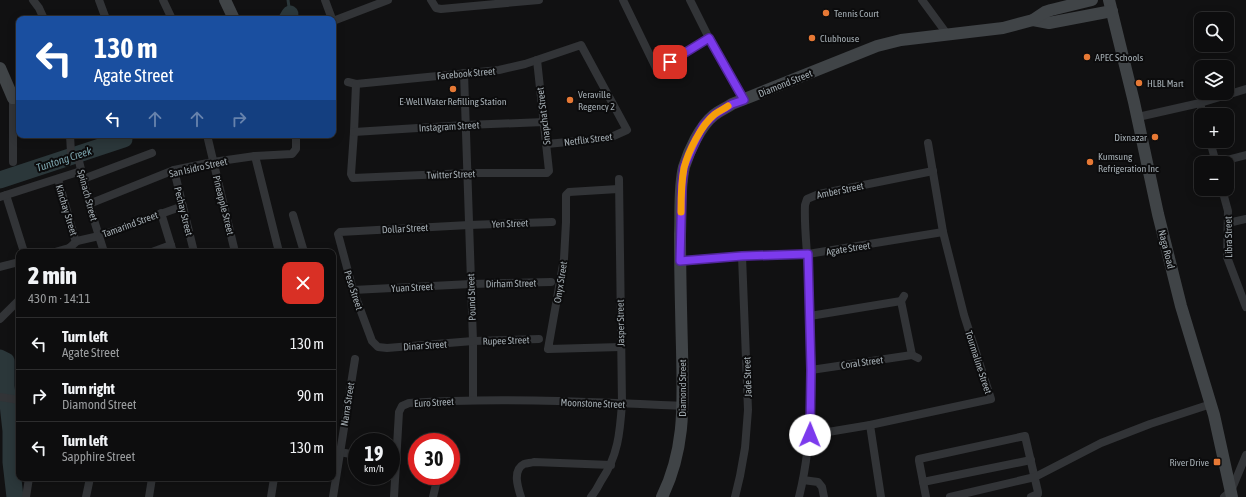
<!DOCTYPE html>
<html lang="en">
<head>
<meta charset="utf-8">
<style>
	:root { --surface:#0d0d0e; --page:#161617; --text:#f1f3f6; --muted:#9a9c9e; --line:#2d2d2e }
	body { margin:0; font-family:"Asap Condensed",sans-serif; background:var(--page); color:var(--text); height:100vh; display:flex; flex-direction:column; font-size:15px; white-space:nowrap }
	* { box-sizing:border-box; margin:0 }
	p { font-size:13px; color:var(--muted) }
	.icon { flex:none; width:22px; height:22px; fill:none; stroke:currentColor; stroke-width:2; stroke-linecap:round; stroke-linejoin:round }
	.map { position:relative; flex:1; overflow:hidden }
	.side { position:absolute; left:16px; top:249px; width:320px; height:232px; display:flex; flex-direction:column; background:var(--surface); border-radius:8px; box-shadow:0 2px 10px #0003,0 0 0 1px var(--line) }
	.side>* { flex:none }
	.guide { position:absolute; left:16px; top:16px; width:320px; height:122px; border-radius:8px; box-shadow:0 2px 10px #0003,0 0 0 1px var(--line); background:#1a4fa0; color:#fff; overflow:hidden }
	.buttons { position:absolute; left:1194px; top:12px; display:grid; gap:8px }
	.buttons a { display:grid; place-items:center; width:40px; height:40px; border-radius:8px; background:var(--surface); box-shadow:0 2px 10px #0003,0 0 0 1px var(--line); font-size:20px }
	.speed { position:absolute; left:348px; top:433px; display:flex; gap:8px; font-size:20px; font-weight:700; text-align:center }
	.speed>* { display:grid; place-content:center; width:52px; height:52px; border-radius:50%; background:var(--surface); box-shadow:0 2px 10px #0003,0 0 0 1px var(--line); line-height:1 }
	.speed small { font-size:10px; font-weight:400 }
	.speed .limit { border:6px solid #d22; background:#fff; color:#111 }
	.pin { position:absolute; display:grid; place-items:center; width:34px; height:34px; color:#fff; margin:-17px; border-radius:8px; box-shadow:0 2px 6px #0006 }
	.me { position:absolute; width:44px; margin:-22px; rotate:1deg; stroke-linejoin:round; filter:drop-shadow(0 0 3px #0008) }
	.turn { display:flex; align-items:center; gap:14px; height:84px; padding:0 12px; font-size:18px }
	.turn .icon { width:52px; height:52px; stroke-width:2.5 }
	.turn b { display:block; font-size:28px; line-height:34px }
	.lanes { display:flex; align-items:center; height:38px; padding:0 12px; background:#0003; justify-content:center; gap:20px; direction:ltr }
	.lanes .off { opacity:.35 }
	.round { display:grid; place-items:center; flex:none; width:42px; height:42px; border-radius:8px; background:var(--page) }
	.head { display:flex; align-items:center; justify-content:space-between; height:68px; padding:0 12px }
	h1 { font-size:24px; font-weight:800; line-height:30px }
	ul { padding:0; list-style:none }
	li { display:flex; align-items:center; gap:12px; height:52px; padding:0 12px; border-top:1px solid var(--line) }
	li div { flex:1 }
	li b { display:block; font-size:15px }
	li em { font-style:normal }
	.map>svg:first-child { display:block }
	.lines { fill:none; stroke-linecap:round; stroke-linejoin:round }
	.stream { stroke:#2b373a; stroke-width:3 }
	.river { stroke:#2b373a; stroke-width:17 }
	.street { stroke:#323437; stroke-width:8 }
	.secondary { stroke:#404447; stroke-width:12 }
	.route-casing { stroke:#51269a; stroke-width:10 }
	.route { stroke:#7c3aed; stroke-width:7 }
	.slow { stroke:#f59e0b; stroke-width:7 }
	.poi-dot { fill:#e77935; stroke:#0c0c0d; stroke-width:1.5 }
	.labels { text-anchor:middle; stroke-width:4; stroke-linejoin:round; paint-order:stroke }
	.poi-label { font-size:10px; fill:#a3acb2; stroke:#0c0c0d; text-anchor:start }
	.street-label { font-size:10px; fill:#a3acb2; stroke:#0c0c0d }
	.water-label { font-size:11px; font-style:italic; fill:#7ba3ac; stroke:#0c0c0d }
</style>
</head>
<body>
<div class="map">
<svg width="1246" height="497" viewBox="0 0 1246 497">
	<rect width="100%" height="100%" fill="#111112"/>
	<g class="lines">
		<path class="stream" d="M288,0L290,14"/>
		<g class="river">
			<path d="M287,19L290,14"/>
			<path d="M0,180L124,139V135"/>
			<path d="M0,358L6,361V386L11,431V462L15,497"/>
		</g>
		<g class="street">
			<path d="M33,0L39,8L44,19"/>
			<path d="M99,0L106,19"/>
			<path d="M163,0L172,19"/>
			<path d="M325,0L332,19"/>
			<path d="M431,0L436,8L441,9L539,0"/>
			<path d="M623,0L657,70L709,38"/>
			<path d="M690,0L709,38L744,100"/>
			<path d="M922,0L947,34"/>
			<path d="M333,21L388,0"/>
			<path d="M464,73L473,341V400"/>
			<path d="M348,82L356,84L499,70L525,64L581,45L627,130L609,138L547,144"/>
			<path d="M356,84L354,132L351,174L353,178L468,173H547L549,171L537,60"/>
			<path d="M13,98V162"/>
			<path d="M1200,103L1203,115"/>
			<path d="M1138,117L1200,103L1246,89"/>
			<path d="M354,132L466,125L544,122"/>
			<path d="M70,135L71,153"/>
			<path d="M207,135L235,252"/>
			<path d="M1210,141L1216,163"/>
			<path d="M255,156L279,252"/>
			<path d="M79,161L89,204L104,252"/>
			<path d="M1215,163L1246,155"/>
			<path d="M174,170L194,252"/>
			<path d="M58,179L75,239L77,241"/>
			<path d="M83,179L152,153"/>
			<path d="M618,189L569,192L566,195V222L564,259L548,349L621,347"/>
			<path d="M1222,189L1228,211L1227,257L1246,307"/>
			<path d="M6,195L24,252"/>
			<path d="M0,197L81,171"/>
			<path d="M89,204L174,170L213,162L255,156L292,154L296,149V135"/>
			<path d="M161,213L173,252"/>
			<path d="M293,215L304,252"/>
			<path d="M1228,223L1246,219"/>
			<path d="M77,241L99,236L183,206"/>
			<path d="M55,252L69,248"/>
			<path d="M65,252L77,241"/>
			<path d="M152,252L171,245"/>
			<path d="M680,261L742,256L808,254L943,232"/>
			<path d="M0,267L19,262"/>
			<path d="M353,290L471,284L551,282"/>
			<path d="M901,301L912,355"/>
			<path d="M810,316L901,301L904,296"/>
			<path d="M0,319L19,300"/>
			<path d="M539,339L473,341L387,348L378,347L372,341L353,290L338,234L340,232L469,225L552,222"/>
			<path d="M811,370L912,355L918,358"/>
			<path d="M0,397L19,400"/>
			<path d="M870,425L881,497"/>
			<path d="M810,435L870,425L991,399L964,315L943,232L928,143"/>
			<path d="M333,451L357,455"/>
			<path d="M803,480L818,482L822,487L824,497"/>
			<path d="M923,482L1031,460"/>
			<path d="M26,497L29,478"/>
			<path d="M86,497L90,478"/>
			<path d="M149,497L152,478"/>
			<path d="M271,497L274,478"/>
			<path d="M333,497L355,359"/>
			<path d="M394,497L399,412L402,406L409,403C500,397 592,402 684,406"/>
			<path d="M433,497L438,476"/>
			<path d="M521,497C518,488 512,470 524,464C526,463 531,463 534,462L611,465"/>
			<path d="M591,497C595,492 598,487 601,481C618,456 620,433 622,403L619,179"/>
			<path d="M735,497L740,476L745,448L748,410L742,256"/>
			<path d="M799,497C817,425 811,343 808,269C807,248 804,226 805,205L807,199L819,194L933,171"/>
			<path d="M926,497L919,461V459L1025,436L1038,492V494L1031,497"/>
			<path d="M950,497L1035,477L1101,443L1150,424L1211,404"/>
			<path d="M1224,497L1231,491L1246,455"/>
		</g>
		<g class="secondary">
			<path d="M225,0L234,19"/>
			<path d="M1109,0L1134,102L1158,214L1181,306L1214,415L1232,497"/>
			<path d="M1033,20L1049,23L1112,11"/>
			<path d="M0,68L13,98L19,97"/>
			<path d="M662,497C686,448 683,402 682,349C681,310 680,272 680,234C681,212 679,188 684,167C689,151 700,126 714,115C719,111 726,108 732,104L877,46L901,40L1003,28L1033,20L1045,12L1051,10L1092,0"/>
		</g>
	</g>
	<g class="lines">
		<g class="route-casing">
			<path id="route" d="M670,62L709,38L744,100L732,104L714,115L703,126L694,144L684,167L682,184L680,261L742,256L808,254L811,370L810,435"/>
		</g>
		<use href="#route" class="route"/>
		<path class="slow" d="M681,212C681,197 681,183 684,168C688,152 701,125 715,114C719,111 724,109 728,106"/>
	</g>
	<g class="poi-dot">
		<circle cx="826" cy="13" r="4"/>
		<circle cx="812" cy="38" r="4"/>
		<circle cx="1087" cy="57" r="4"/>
		<circle cx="1139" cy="83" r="4"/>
		<circle cx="453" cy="89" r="4"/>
		<circle cx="570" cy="100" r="4"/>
		<circle cx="1155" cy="137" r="4"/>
		<circle cx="1090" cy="162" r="4"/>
		<rect x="1213" y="458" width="8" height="8" rx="2"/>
	</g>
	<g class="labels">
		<g class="poi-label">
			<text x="834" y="17">Tennis Court</text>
			<text x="820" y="42">Clubhouse</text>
			<text x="1095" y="61">APEC Schools</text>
			<text x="1147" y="87">HLBL Mart</text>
			<text x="578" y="98">Veraville<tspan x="578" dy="12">Regency 2</tspan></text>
			<text x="453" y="105" text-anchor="middle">E-Well Water Refilling Station</text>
			<text x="1147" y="141" text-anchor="end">Dixnazar</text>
			<text x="1098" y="160">Kumsung<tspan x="1098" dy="12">Refrigeration Inc</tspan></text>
			<text x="1209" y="466" text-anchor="end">River Drive</text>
		</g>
		<g class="street-label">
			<text transform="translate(466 73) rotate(-5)" y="4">Facebook Street</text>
			<text transform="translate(785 83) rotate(-22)" y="4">Diamond Street</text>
			<text transform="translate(543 116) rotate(-97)" y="4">Snapchat Street</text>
			<text transform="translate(449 126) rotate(-3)" y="4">Instagram Street</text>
			<text transform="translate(588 139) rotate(-7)" y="4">Netflix Street</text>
			<text transform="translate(198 167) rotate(-13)" y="4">San Isidro Street</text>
			<text transform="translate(451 174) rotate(-2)" y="4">Twitter Street</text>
			<text transform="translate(840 190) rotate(-12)" y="4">Amber Street</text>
			<text transform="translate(88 195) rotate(75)" y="4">Spinach Street</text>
			<text transform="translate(224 205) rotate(76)" y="4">Pineapple Street</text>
			<text transform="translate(67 210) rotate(73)" y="4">Kinchay Street</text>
			<text transform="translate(184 211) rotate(76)" y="4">Pechay Street</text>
			<text transform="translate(510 223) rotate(-2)" y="4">Yen Street</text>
			<text transform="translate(130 224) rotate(-20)" y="4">Tamarind Street</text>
			<text transform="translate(405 228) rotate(-3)" y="4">Dollar Street</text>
			<text transform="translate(1228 237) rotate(-91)" y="4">Libra Street</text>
			<text transform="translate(848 248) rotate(-9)" y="4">Agate Street</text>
			<text transform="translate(1167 249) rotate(76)" y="4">Naga Road</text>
			<text transform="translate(560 282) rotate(-81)" y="4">Onyx Street</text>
			<text transform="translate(511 283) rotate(-1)" y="4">Dirham Street</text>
			<text transform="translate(412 287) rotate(-3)" y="4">Yuan Street</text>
			<text transform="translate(354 290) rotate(72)" y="4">Peso Street</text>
			<text transform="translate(471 297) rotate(-92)" y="4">Pound Street</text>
			<text transform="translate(620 323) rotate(-91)" y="4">Jasper Street</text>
			<text transform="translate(506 340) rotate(-2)" y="4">Rupee Street</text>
			<text transform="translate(425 345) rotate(-4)" y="4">Dinar Street</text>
			<text transform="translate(862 362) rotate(-8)" y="4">Coral Street</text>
			<text transform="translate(979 362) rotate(72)" y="4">Tourmaline Street</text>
			<text transform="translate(747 377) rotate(-92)" y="4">Jade Street</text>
			<text transform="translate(682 388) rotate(-90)" y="4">Diamond Street</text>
			<text transform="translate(434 402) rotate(-3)" y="4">Euro Street</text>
			<text transform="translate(593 403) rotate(2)" y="4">Moonstone Street</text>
			<text transform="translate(347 404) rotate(-81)" y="4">Narra Street</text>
		</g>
		<g class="water-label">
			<text transform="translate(64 159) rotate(-18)" y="4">Tuntong Creek</text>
		</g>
	</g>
</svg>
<div class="buttons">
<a><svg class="icon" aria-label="search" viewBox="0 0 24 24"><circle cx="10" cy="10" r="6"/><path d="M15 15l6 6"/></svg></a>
<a><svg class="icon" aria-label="layers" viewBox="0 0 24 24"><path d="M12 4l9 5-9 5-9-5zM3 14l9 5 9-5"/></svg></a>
<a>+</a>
<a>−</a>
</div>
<div class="speed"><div>19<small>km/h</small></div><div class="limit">30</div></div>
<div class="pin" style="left:670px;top:62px;background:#d93025"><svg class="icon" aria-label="arrive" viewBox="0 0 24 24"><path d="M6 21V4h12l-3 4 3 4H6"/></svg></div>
<svg class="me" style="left:810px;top:435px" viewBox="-20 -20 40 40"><circle r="19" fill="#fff"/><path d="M0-13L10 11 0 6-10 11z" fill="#7c3aed"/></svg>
<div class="guide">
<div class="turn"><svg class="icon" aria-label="left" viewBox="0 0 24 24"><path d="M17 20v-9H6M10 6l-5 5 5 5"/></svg><div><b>130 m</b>Agate Street</div></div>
<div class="lanes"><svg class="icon" aria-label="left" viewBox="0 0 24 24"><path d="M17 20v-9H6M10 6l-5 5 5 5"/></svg><svg class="icon off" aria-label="ahead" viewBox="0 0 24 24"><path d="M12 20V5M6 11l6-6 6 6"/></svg><svg class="icon off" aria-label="ahead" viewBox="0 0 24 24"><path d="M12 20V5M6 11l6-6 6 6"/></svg><svg class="icon off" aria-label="right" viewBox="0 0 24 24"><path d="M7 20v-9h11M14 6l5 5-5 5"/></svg></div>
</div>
<section class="side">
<div class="head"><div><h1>2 min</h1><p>430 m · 14:11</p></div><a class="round" style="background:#d93025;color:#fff"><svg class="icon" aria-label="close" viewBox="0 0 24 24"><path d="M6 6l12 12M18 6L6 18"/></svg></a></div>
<ul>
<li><svg class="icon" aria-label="left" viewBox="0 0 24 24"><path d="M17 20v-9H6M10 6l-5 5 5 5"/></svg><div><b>Turn left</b><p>Agate Street</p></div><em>130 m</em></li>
<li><svg class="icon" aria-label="right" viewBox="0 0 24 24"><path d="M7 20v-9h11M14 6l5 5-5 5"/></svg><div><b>Turn right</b><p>Diamond Street</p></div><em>90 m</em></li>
<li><svg class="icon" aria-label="left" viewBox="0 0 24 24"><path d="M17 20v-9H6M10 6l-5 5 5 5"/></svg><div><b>Turn left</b><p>Sapphire Street</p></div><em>130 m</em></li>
</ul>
</section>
</div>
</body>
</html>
